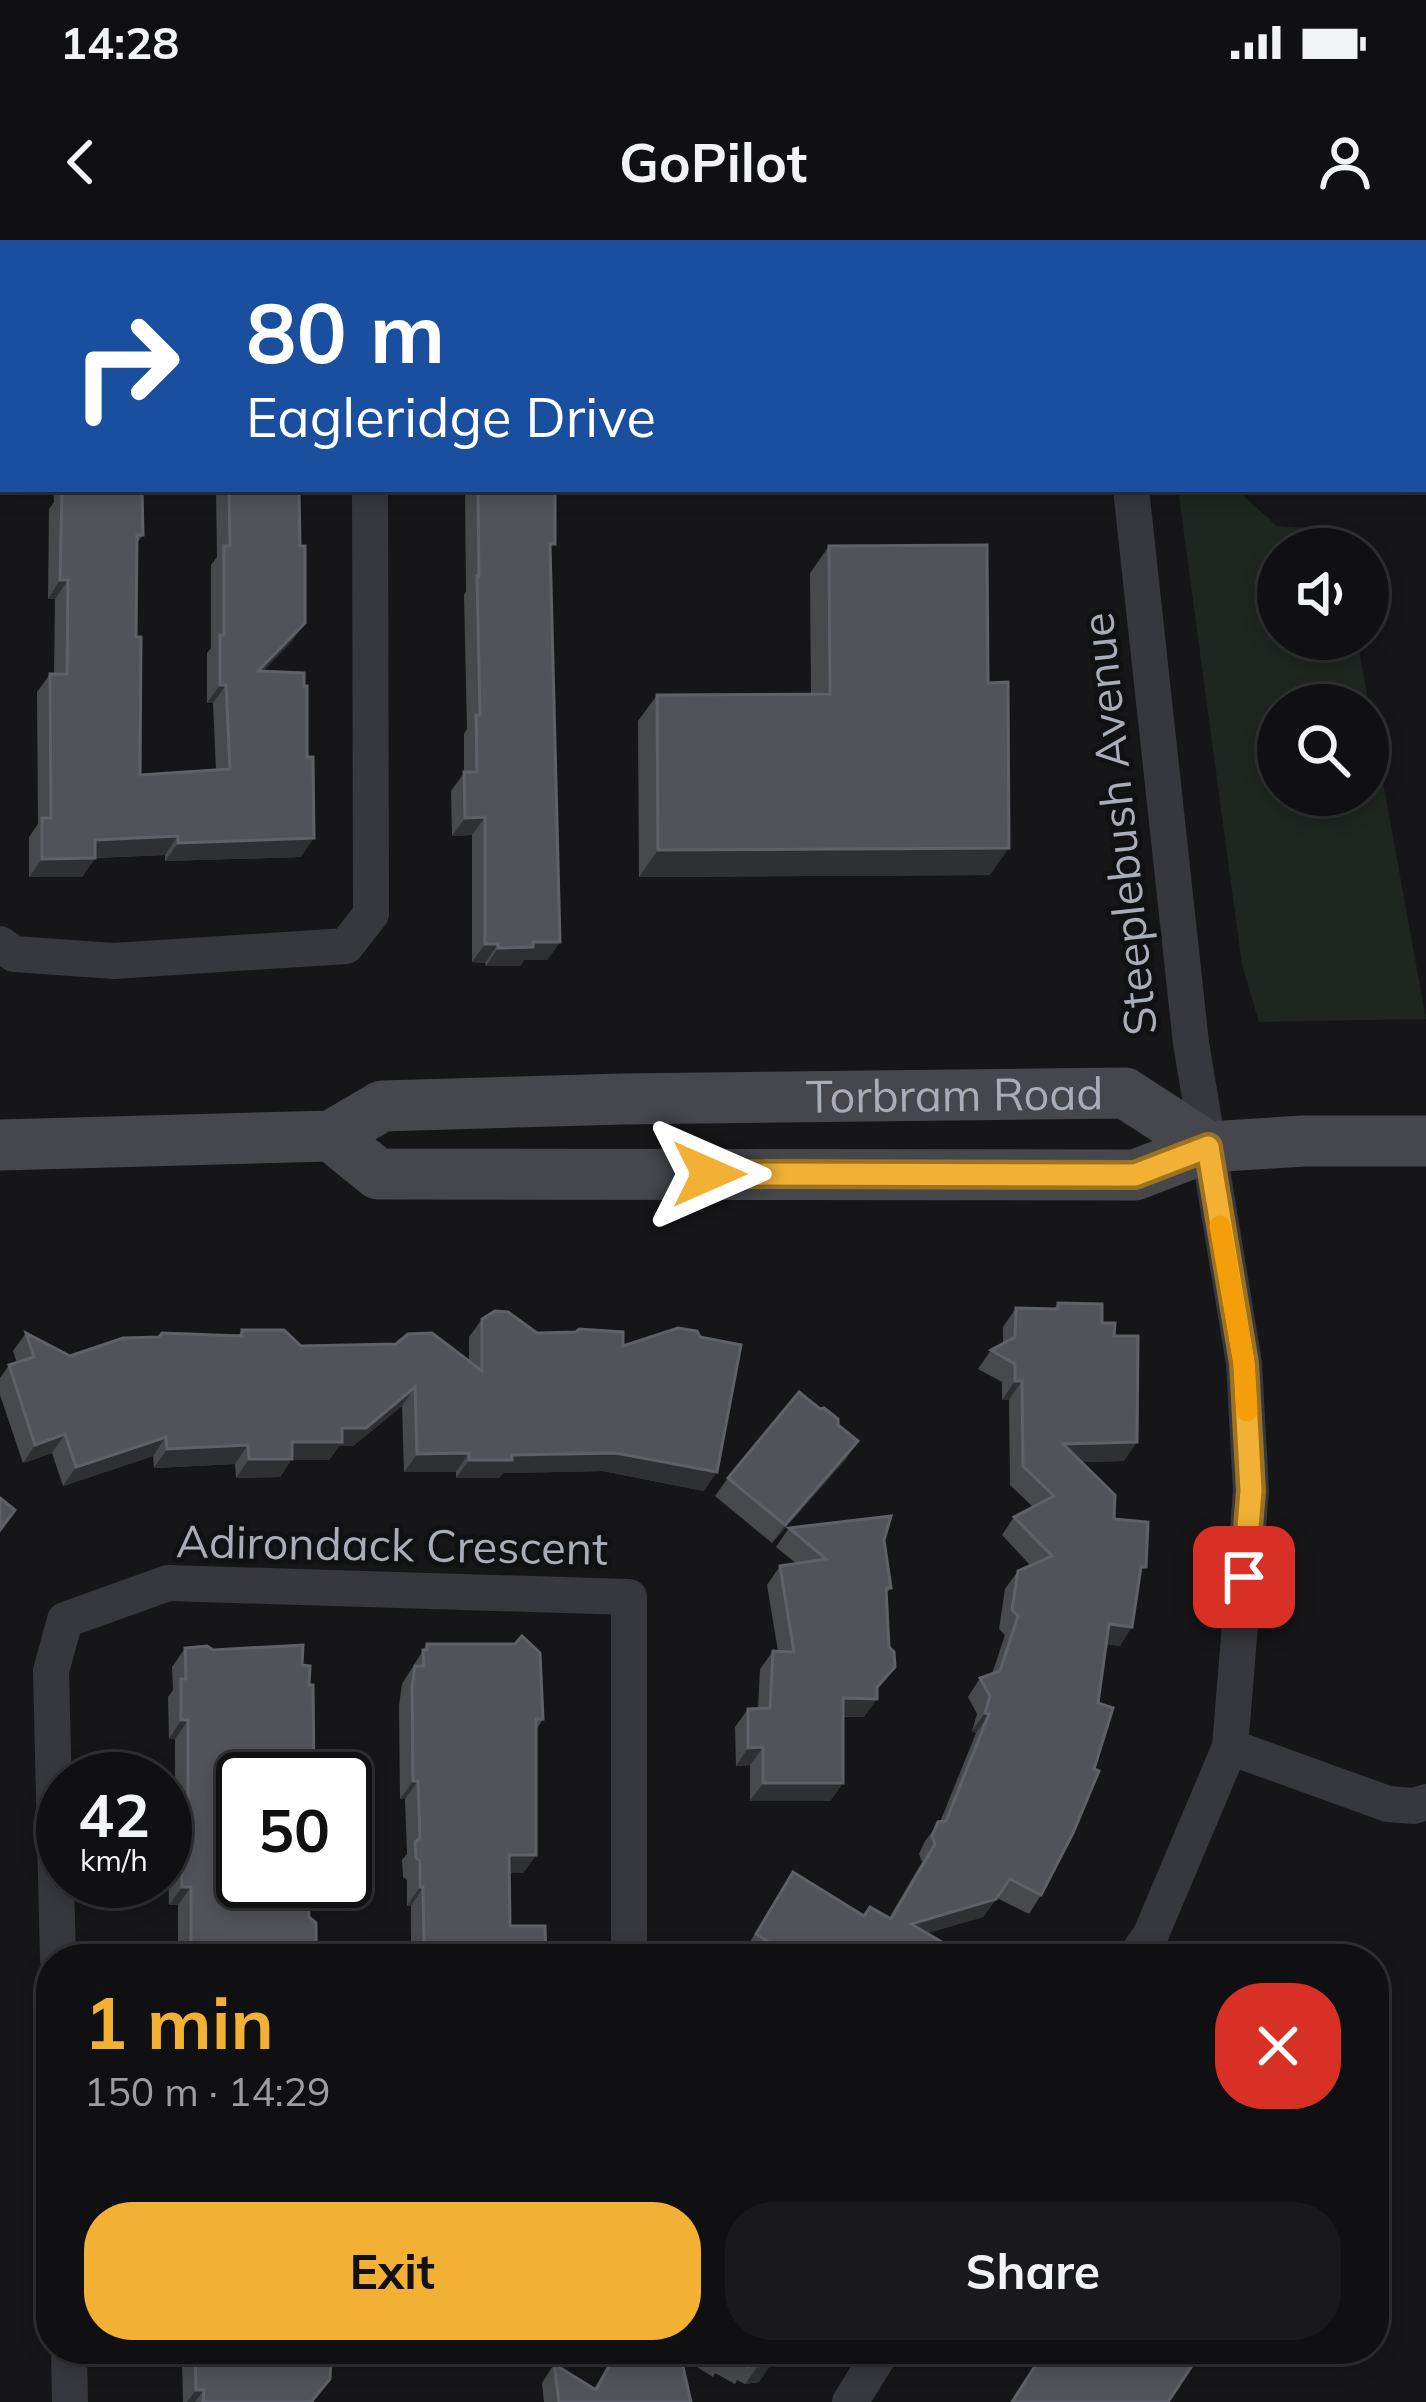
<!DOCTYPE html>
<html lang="en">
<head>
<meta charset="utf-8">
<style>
	:root { --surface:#101012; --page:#19191b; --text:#f1f3f6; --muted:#9c9d9f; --line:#303032; --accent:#f2b134 }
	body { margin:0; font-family:Mulish,sans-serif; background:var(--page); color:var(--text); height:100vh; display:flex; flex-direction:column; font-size:45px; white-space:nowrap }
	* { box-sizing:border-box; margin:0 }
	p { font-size:39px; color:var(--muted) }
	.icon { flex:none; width:66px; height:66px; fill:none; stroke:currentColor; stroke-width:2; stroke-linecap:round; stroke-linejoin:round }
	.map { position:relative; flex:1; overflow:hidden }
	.sheet { position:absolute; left:36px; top:1704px; width:1353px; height:420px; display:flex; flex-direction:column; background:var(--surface); border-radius:48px; box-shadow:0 6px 18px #0003,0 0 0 3px var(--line) }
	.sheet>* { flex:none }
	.hud { position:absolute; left:0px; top:0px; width:1428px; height:252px; box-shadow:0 6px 18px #0003,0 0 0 3px var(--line); background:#1a4fa0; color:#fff; overflow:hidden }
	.controls { position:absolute; left:1257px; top:288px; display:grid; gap:24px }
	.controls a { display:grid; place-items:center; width:132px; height:132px; border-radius:50%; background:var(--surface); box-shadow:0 6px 18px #0003,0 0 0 3px var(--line); font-size:60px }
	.speed { position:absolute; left:36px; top:1512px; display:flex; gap:24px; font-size:60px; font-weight:700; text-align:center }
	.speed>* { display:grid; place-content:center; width:156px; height:156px; border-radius:50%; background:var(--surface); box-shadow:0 6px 18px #0003,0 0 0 3px var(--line); line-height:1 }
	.speed small { font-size:30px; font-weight:400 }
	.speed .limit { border:6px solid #111; border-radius:18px; background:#fff; color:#111 }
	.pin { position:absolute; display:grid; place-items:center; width:102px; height:102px; color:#fff; margin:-51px; border-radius:24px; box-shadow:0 6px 18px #0006 }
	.me { position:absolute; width:132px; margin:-66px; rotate:90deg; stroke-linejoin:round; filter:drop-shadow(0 0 9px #0008) }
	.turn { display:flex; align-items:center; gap:42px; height:252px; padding:0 48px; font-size:54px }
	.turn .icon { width:156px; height:156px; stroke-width:2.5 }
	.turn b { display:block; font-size:84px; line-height:102px }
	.round { display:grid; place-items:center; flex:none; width:126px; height:126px; border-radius:48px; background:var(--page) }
	.summary { display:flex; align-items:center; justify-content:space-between; height:204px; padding:0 48px }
	h1 { font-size:72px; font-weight:700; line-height:90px; color:var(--accent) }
	.button { display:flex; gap:24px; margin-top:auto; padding:24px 48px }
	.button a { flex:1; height:138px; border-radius:48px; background:var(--accent); color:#111; font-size:48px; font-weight:700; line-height:138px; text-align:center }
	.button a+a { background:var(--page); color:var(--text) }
	.status { display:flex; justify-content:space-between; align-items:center; height:84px; padding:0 60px; background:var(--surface); direction:ltr }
	.status svg { height:33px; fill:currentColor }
	header { display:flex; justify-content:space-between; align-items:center; height:156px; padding:0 48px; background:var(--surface); font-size:54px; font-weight:700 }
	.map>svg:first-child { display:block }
	.green { fill:#1e261f; fill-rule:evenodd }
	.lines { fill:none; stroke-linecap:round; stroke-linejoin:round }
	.street { stroke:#37383d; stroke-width:36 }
	.secondary { stroke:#45474d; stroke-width:51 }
	.wall { fill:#47494d }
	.shaded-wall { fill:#2f3033 }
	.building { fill:#525359; stroke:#5f6168; stroke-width:3 }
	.route-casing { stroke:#9d7322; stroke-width:30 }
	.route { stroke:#f2b134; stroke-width:21 }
	.slow { stroke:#f59e0b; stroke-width:21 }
	.labels { text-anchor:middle; stroke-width:10; stroke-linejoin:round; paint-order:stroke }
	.street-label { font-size:45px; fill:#a8adb8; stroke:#111113 }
</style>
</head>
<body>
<div class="status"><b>14:28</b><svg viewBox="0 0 49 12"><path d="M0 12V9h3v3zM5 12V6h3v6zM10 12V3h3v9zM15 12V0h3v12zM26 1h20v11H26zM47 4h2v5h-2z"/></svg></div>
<header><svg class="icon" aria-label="back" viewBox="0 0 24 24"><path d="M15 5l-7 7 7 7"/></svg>GoPilot<svg class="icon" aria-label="person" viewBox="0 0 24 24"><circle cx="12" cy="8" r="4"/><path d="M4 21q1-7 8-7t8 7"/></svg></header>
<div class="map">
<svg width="1426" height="2162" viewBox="0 0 1426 2162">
	<rect width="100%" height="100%" fill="#161618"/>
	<path class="green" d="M1178,249H1236L1277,286L1337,290L1341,309H1278V399H1357L1426,779L1259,782L1242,725ZM1278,465H1368V555H1278Z"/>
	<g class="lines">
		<g class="street">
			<path d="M1101,0V3"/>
			<path d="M1425,51H1426"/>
			<path d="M0,58H3"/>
			<path d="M1131,249L1191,803L1244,1123L1251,1251L1230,1507L1151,1694L1134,1719"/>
			<path d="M0,704L14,714L114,721L346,706L371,674L370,249"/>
			<path d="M1230,1507L1388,1564L1414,1566L1426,1562"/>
			<path d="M58,1719L51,1431L65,1380L168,1343L629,1357V1719"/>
			<path d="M69,2109L70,2162"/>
			<path d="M850,2162L883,2109"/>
		</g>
		<g class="secondary">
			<path d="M331,896L378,934L1135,935L1208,907L1303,901H1426"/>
			<path id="s1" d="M0,905L331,896L382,866L623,859L1125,853L1208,907"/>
		</g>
	</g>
	<g class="wall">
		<path d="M53,249H142L143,295L137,303L136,397L140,535L216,530L213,463H207V413L211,408V325L217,317L216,249H299L292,401L262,432L301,617L165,621V615L95,618L82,637H29V597L38,584L37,452L50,434H54L55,359H48L49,269L54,262Z"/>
		<path d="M465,249H555L550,312L560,702L547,720H524L520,726H486L485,723L472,722V595L452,596L451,551L464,533V494L467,489L464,355L466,351Z"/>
		<path d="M829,306L990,635L639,637L638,481L657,455L811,454L810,333Z"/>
		<path d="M1058,1063L1102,1083L1114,1096L1124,1221L1081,1222L1114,1279L1140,1337L1120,1406L1106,1404L1041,1655L1029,1674L997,1658L983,1677L927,1693L971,1719H753L743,1713L793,1632L864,1675L889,1678L922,1622L919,1614L925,1601L940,1582L976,1493L972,1491L977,1474L968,1457L980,1438L992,1434L1005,1395L999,1389L1005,1349L1018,1331L1031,1326L1002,1295L1014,1277L1033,1267L1010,1245L1009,1160H1002V1142L978,1129L991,1110L1003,1104V1087L1016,1068L1054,1069Z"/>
		<path d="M482,1079L537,1093L623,1106L704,1251L603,1231L503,1233L499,1238H456V1232H404L402,1166L353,1206H339L329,1220H291L280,1237L236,1238L235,1224L154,1228L153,1216L63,1246L52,1213L23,1223L0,1155V1138L9,1125L17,1123L13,1111L26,1093L70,1116L238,1096L242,1090L301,1106L469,1121V1097Z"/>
		<path d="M820,1169L858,1201L845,1220L772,1303L715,1256L728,1238Z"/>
		<path d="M789,1288L884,1300L891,1348L886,1354L877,1451L864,1477H843V1543L830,1561H750V1525L736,1526L735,1487L748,1469L758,1468L760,1429L773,1411H778L767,1345L780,1326L797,1324L776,1307Z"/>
		<path d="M427,1404L543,1479L536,1490V1615L523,1633H510V1686L546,1719H411V1666H407V1640L403,1637L402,1620L407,1614L405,1559H400L399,1465L402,1444Z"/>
		<path d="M185,1408L243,1539L309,1677L316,1700L310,1709V1719H178V1665H169L168,1624L175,1614V1499H169L168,1457L173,1450L172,1427Z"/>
		<path d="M191,2109H324L314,2162H183L182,2122Z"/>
		<path d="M617,2109H780L759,2142L745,2144L737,2140L735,2144L715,2133L713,2137L681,2117L691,2162H544L542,2143L554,2124L594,2149Z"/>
	</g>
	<g class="shaded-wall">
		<path d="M60,340H68L55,359H48Z"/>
		<path d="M305,383L292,401L245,450L258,431Z"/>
		<path d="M220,445H226L213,463H207Z"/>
		<path d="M485,577L472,595L452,596L465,578Z"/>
		<path d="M178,596L165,615L87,618H95L82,637H29L42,619L95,600Z"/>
		<path d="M314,598L301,617L165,621L178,603Z"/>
		<path d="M1009,608L990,635L639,637L658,610Z"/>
		<path d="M533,702H560L547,720H524L520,726H486L498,708Z"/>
		<path d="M485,704H498L485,723L472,722Z"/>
		<path d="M1015,1141H1022L1009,1160H1002Z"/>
		<path d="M415,1147L402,1166L353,1206H339L329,1220H291L280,1237L236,1238L249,1219Z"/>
		<path d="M65,1194L52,1213L23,1223L35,1205Z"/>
		<path d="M166,1197L153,1216L63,1246L76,1227Z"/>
		<path d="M858,1201L845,1220L772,1303L785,1285Z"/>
		<path d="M1137,1202L1124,1221L1050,1223L1063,1204Z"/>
		<path d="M248,1205L235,1224L154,1228L167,1209Z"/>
		<path d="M469,1213L456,1232H404L417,1214Z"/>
		<path d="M616,1213L717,1232L704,1251L603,1231L503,1233L499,1238H456L469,1220L512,1215Z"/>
		<path d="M1109,1384L1132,1387L1120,1406L1096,1402Z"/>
		<path d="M895,1427L870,1459H877L864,1477L830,1476L843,1458L877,1447Z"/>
		<path d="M985,1473L989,1474L976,1493L972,1491Z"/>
		<path d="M181,1480H188L175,1499H169Z"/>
		<path d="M763,1507L750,1525L736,1526L748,1508Z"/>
		<path d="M413,1541H418L405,1559H400Z"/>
		<path d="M763,1543H843L830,1561H750Z"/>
		<path d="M509,1615H536L523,1633H497Z"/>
		<path d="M182,1647H191L178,1665H169Z"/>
		<path d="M420,1647H423L411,1666H407Z"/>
		<path d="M996,1659L983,1677L898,1702L911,1684Z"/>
		<path d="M191,1703H210L199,1719H180Z"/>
		<path d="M772,2123L759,2142L745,2144L758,2126Z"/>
		<path d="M196,2150H204L195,2162H187Z"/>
	</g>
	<g class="building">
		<path d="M67,249H142L143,295H137L136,397H141L140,535L230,529L226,445H220V395H224V306H230L229,249H299L300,306H305V383L258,431L304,433V446H307V517H313L314,598L178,603V596L95,600V618L42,619V578H51L50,434H67L68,340H60L62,251H67Z"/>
		<path d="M478,249H555V304H550L560,702H533V707L498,708V704H485V577L465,578L464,532H477L476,475H480L477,336H479Z"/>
		<path d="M987,305L988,443L1008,442L1009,608L658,610L657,455L830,454L829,306Z"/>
		<path d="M1058,1063L1102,1064V1083H1115L1114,1096H1138L1137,1202L1063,1204L1115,1255L1114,1279L1148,1282L1146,1327H1141L1132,1387L1109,1384L1098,1463L1113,1468L1094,1529L1099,1531L1073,1593L1041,1655L1010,1639L996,1659L911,1684L971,1719H779L780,1717L769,1710L772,1704L756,1694L793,1632L864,1676L870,1667L891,1679L935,1604L932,1596L938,1582L946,1581L989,1474L985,1473L990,1456L980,1438L1000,1431L1018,1376L1012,1370L1018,1331L1052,1316L1014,1277L1054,1256L1023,1226L1022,1141H1015V1124L991,1110L1015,1097L1016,1068L1058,1069Z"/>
		<path d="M495,1071L508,1072L537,1093L576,1092L579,1089L623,1092V1106L678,1088L697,1091L700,1097L741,1105L717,1232L616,1213L512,1215V1220H469V1213L417,1214L415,1147L366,1188H342V1202H292V1219H249L248,1205L167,1209L166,1197L76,1227L65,1194L35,1205L9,1125L34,1117L26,1093L70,1116L123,1098L159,1097L162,1093L242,1096V1090H284L301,1106L396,1104L408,1094L432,1093L482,1131V1079Z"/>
		<path d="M799,1152L820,1169L824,1168L838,1179V1185L858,1201L785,1285L728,1238Z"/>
		<path d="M0,1258L15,1270L0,1290Z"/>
		<path d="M891,1276L884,1300L891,1348H886L889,1407L894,1412L895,1427L877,1447V1459L843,1458V1543H763V1507L748,1508V1469L770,1468L773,1411L794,1412L780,1326L826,1319L789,1288Z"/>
		<path d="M522,1396L540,1413L543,1479H536V1615H509L510,1686H545L546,1719H437V1714L424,1705L423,1647H420V1621L416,1618L415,1602L420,1598L418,1541H413L412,1446L415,1426H424L423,1410H427V1404H515Z"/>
		<path d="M303,1405L302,1425L310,1426L309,1445H313L314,1535L311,1539H243V1641H308L309,1677L316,1683V1700L310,1706V1719H211L210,1703H191V1647H182L181,1605H188V1480H181V1439H186L185,1408L207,1406L213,1410Z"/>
		<path d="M195,2109H324V2115L331,2119L330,2139L311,2162H203L204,2150H196Z"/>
		<path d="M619,2109H679L691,2162H559L554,2124L596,2150Z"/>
		<path d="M710,2109H780L772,2123L758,2126L750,2122L748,2126L728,2115L726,2119Z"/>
		<path d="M1066,2109H1203L1168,2162H1012L1044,2112L1058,2121Z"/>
	</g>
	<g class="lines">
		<g class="route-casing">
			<path id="route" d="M709,934L1135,935L1208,907L1244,1123L1251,1251L1244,1337"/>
		</g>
		<use href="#route" class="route"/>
		<path class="slow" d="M1220,986L1244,1123L1247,1171"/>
	</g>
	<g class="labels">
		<g class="street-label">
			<text transform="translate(1119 584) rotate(-96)" y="16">Steeplebush Avenue</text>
			<text dy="16" stroke="none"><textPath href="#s1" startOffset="963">Torbram Road</textPath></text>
			<text transform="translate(392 1305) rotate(1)" y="16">Adirondack Crescent</text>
		</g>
	</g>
</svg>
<div class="controls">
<a><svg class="icon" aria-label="sound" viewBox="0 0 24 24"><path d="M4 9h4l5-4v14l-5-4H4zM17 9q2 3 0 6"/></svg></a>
<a><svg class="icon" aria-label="search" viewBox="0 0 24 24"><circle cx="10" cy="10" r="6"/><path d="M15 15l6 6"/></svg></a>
</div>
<div class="speed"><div>42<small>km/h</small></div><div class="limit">50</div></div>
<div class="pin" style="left:1244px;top:1337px;background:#d93025"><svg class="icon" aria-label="arrive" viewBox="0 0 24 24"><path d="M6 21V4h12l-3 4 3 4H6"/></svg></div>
<svg class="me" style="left:709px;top:934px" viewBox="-20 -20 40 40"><path d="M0-17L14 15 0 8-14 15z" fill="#f2b134" stroke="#fff" stroke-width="4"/></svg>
<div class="hud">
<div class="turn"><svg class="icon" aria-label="right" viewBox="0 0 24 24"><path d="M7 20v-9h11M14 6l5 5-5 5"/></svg><div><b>80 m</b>Eagleridge Drive</div></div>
</div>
<section class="sheet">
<div class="summary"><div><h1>1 min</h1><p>150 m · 14:29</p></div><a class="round" style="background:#d93025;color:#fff"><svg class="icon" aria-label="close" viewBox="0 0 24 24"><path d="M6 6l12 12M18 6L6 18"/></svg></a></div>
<div class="button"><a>Exit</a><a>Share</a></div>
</section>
</div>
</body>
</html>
